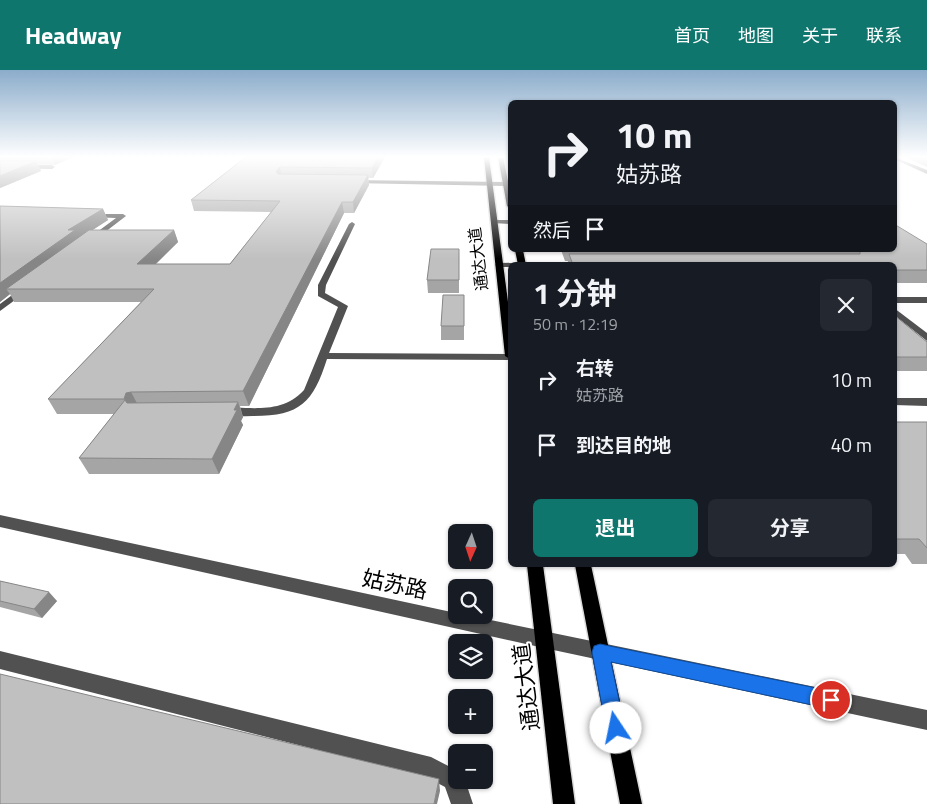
<!DOCTYPE html>
<html lang="zh">
<head>
<meta charset="utf-8">
<style>
	:root { --surface:#171b24; --page:#242831; --text:#f1f3f6; --muted:#9ea1a6; --accent:#0f766e }
	body { margin:0; font-family:"Titillium Web","Noto Sans SC",sans-serif; background:var(--page); color:var(--text); height:100vh; display:flex; flex-direction:column; font-size:19px; white-space:nowrap }
	* { box-sizing:border-box; margin:0 }
	p { font-size:16px; color:var(--muted) }
	.icon { flex:none; width:28px; height:28px; fill:none; stroke:currentColor; stroke-width:2; stroke-linecap:round; stroke-linejoin:round }
	.map { position:relative; flex:1; overflow:hidden }
	.sheet { position:absolute; left:508px; top:192px; width:389px; height:305px; display:flex; flex-direction:column; background:var(--surface); border-radius:8px; box-shadow:0 1px 4px #0004 }
	.sheet>* { flex:none }
	.guide { position:absolute; left:508px; top:30px; width:389px; height:152px; border-radius:8px; box-shadow:0 1px 4px #0004; background:#171b24; color:var(--text); overflow:hidden }
	.needle { width:32px; rotate:183deg }
	.controls { position:absolute; left:448px; top:454px; display:grid; gap:10px }
	.controls a { display:grid; place-items:center; width:45px; height:45px; border-radius:8px; background:var(--surface); box-shadow:0 1px 4px #0004; font-size:25px }
	.pin { position:absolute; display:grid; place-items:center; width:42px; height:42px; color:#fff; margin:-21px; border:2px solid #fff; border-radius:50%; box-shadow:0 1px 5px #0007 }
	.me { position:absolute; width:55px; margin:-28px; rotate:349deg; stroke-linejoin:round; filter:drop-shadow(0 0 4px #0008) }
	.turn { display:flex; align-items:center; gap:18px; height:105px; padding:0 25px; font-size:22px }
	.turn .icon { width:65px; height:65px; stroke-width:2.5 }
	.turn b { display:block; font-size:35px; line-height:42px }
	.then { display:flex; align-items:center; height:48px; padding:0 25px; background:#0003; gap:10px; font-size:19px }
	.round { display:grid; place-items:center; flex:none; width:52px; height:52px; border-radius:8px; background:var(--page) }
	.overview { display:flex; align-items:center; justify-content:space-between; height:85px; padding:0 25px }
	h1 { font-size:30px; font-weight:700; line-height:38px }
	.cta { display:flex; gap:10px; margin-top:auto; padding:10px 25px }
	.cta a { flex:1; height:58px; border-radius:8px; background:var(--accent); color:#fff; font-size:20px; font-weight:700; line-height:58px; text-align:center }
	.cta a+a { background:var(--page); color:var(--text) }
	ul { padding:0; list-style:none }
	li { display:flex; align-items:center; gap:15px; height:65px; padding:0 25px }
	li div { flex:1 }
	li b { display:block; font-size:19px }
	li em { font-style:normal }
	header { display:flex; align-items:center; gap:30px; box-sizing:border-box; height:70px; padding:0 25px; background:var(--accent); color:#fff }
	header strong { font-size:24px }
	nav { display:flex; gap:28px; margin-inline-start:auto; font-size:18px }
	.map>svg:first-child { display:block }
	.lines { fill:none; stroke-linecap:round; stroke-linejoin:round }
	.major-casing { stroke:#dbdbdb; stroke-width:3 }
	.minor { fill:#515151; fill-rule:evenodd }
	.major { fill:#000; fill-rule:evenodd }
	.wall { fill:#a5a5a5 }
	.shaded-wall { fill:#868686 }
	.building { fill:#c0c0c0; stroke:#868686 }
	.route { fill:#1a73e8; stroke:#114b97 }
	.labels { text-anchor:middle; stroke-width:4; stroke-linejoin:round; paint-order:stroke }
	.far-street-label { font-size:16px; fill:#000; stroke:#fff }
	.near-street-label { font-size:22px; fill:#000; stroke:#fff }
</style>
</head>
<body>
<header>
<strong>Headway</strong>
<nav><a>首页</a><a>地图</a><a>关于</a><a>联系</a></nav>
</header>
<div class="map">
<svg width="927" height="734" viewBox="0 0 927 734">
	<rect width="100%" height="100%" fill="#fff"/>
	<g class="lines">
		<g class="major-casing">
			<g id="major">
				<path d="M484,87H489L510,247V289L505,286Z"/>
				<path d="M498,87H503L510,121V138L507,136Z"/>
				<path d="M515,180H523L526,195H518Z"/>
				<path d="M527,495H543L575,734H553Z"/>
				<path d="M575,495H591L642,734H620Z"/>
			</g>
		</g>
		<g class="minor">
			<path d="M894,87L927,100V104L894,89Z"/>
			<path d="M0,94L52,95L55,97L52,99L0,98Z"/>
			<path d="M353,110L506,112L509,114L506,116L351,113Z"/>
			<path d="M88,144H123L126,146L92,172L88,170L89,168L116,148L90,147L87,145Z"/>
			<path d="M494,150H510V154L492,153L491,152Z"/>
			<path d="M352,152L355,154L326,215L325,223L348,236L329,283L510,284V290L327,289C313,333 300,346 253,346C243,346 231,347 222,345L220,342C231,330 277,351 304,320L338,237L318,226V215L349,154Z"/>
			<path d="M584,192L587,195H510V197H499L495,195L499,193Z"/>
			<path d="M23,217L30,219L0,241V234Z"/>
			<rect x="894" y="227" width="33" height="6"/>
			<path d="M894,238L927,263V271L894,245Z"/>
			<path d="M927,328V336L894,335V328Z"/>
			<path d="M0,445L456,543V545H466L927,640V660L544,578L0,457Z"/>
			<path d="M0,581L431,687L456,700V710H465L473,734H451L445,717L428,708L0,599Z"/>
		</g>
		<use href="#major" class="major"/>
	</g>
	<g class="wall">
		<path d="M0,87H73L55,95L38,94L41,101L0,118Z"/>
		<path d="M238,87H385L373,108H368L369,115L354,143H344L249,336H240L243,347L241,351L243,355L219,404H89L79,388L114,344H57L48,329L141,232H14L10,224L0,232V136L103,139L108,150L92,160H174L178,172L156,194H230L271,142L194,141L191,130L245,87Z"/>
		<path d="M905,87H927V97Z"/>
		<path d="M927,174V213H894V195H567L568,191H565L561,180H894Z"/>
		<path d="M459,179V223H428L427,210Z"/>
		<path d="M464,225V270H441V256Z"/>
		<path d="M894,245L927,272V301H894Z"/>
		<path d="M894,352H927V494H912L905,484H894Z"/>
		<path d="M0,511L57,531L42,548L0,537Z"/>
	</g>
	<g class="shaded-wall">
		<path d="M51,87H73L55,95Z"/>
		<path d="M378,87H385L373,108L372,98Z"/>
		<path d="M36,91L41,101L0,118V106Z"/>
		<path d="M280,97L282,107L278,111L276,101Z"/>
		<path d="M368,105L369,115L354,143L353,132Z"/>
		<path d="M342,132L344,143L249,336L243,321Z"/>
		<path d="M103,139L108,150L79,169L6,219L10,224L0,232V213L68,160Z"/>
		<path d="M174,160L178,172L142,207L137,194Z"/>
		<path d="M131,322L139,337L132,344L124,329L126,323Z"/>
		<path d="M238,332L243,347L241,351L243,355L219,404L212,389Z"/>
		<path d="M49,522L57,531L42,548L34,539Z"/>
		<path d="M439,709L440,721L437,734H434Z"/>
	</g>
	<g class="building">
		<path d="M246,87H378L372,98L280,97L276,101L278,104L368,105L353,132H342L243,321L131,322L126,323L124,329H48L154,219H6L89,160H174L137,194H230L280,131L191,130Z"/>
		<path d="M0,91H36L0,106Z"/>
		<path d="M0,136L103,139L68,160H75L0,213Z"/>
		<path d="M894,154L927,174V200H894V195H573L569,184H860V181L859,180H894Z"/>
		<path d="M431,179H459V210H427Z"/>
		<path d="M443,225H464V256H441Z"/>
		<path d="M894,245L927,272V287H894Z"/>
		<path d="M125,330L127,333L238,332L234,340H237L212,389L79,388Z"/>
		<path d="M894,352H927V478L919,469H894Z"/>
		<path d="M0,511L49,522L34,539L0,531Z"/>
		<path d="M0,604L439,709L434,734H0Z"/>
	</g>
	<linearGradient id="sky" x2="0" y2="1"><stop stop-color="#8baccb"/><stop offset="0.46" stop-color="#fff"/><stop offset="1" stop-color="#fff" stop-opacity="0"/></linearGradient>
	<rect width="927" height="189" fill="url(#sky)"/>
	<path class="route" d="M600,574L831,621L837,624L840,630L837,636L831,639L611,592L625,658L622,664L616,667L609,664L606,658L592,582L594,576Z"/>
	<g class="labels">
		<g class="far-street-label">
			<text transform="translate(478 189) rotate(-97)" y="6">通达大道</text>
		</g>
		<g class="near-street-label">
			<text transform="translate(395 514) rotate(12)" y="8">姑苏路</text>
			<text transform="translate(526 617) rotate(-97)" y="8">通达大道</text>
		</g>
	</g>
</svg>
<div class="controls">
<a><svg class="needle" viewBox="-14 -14 28 28"><path d="M0-13l5 13h-10z" fill="#e53935"/><path d="M0 13l5-13h-10z" fill="#9ea1a6"/></svg></a>
<a><svg class="icon" aria-label="search" viewBox="0 0 24 24"><circle cx="10" cy="10" r="6"/><path d="M15 15l6 6"/></svg></a>
<a><svg class="icon" aria-label="layers" viewBox="0 0 24 24"><path d="M12 4l9 5-9 5-9-5zM3 14l9 5 9-5"/></svg></a>
<a>+</a>
<a>−</a>
</div>
<div class="pin" style="left:831px;top:630px;background:#d93025"><svg class="icon" aria-label="arrive" viewBox="0 0 24 24"><path d="M6 21V4h12l-3 4 3 4H6"/></svg></div>
<svg class="me" style="left:616px;top:658px" viewBox="-20 -20 40 40"><circle r="19" fill="#fff"/><path d="M0-13L10 11 0 6-10 11z" fill="#1a73e8"/></svg>
<div class="guide">
<div class="turn"><svg class="icon" aria-label="right" viewBox="0 0 24 24"><path d="M7 20v-9h11M14 6l5 5-5 5"/></svg><div><b>10 m</b>姑苏路</div></div>
<div class="then">然后<svg class="icon" aria-label="arrive" viewBox="0 0 24 24"><path d="M6 21V4h12l-3 4 3 4H6"/></svg></div>
</div>
<section class="sheet">
<div class="overview"><div><h1>1 分钟</h1><p>50 m · 12:19</p></div><a class="round"><svg class="icon" aria-label="close" viewBox="0 0 24 24"><path d="M6 6l12 12M18 6L6 18"/></svg></a></div>
<ul>
<li><svg class="icon" aria-label="right" viewBox="0 0 24 24"><path d="M7 20v-9h11M14 6l5 5-5 5"/></svg><div><b>右转</b><p>姑苏路</p></div><em>10 m</em></li>
<li><svg class="icon" aria-label="arrive" viewBox="0 0 24 24"><path d="M6 21V4h12l-3 4 3 4H6"/></svg><div><b>到达目的地</b></div><em>40 m</em></li>
</ul>
<div class="cta"><a>退出</a><a>分享</a></div>
</section>
</div>
</body>
</html>
